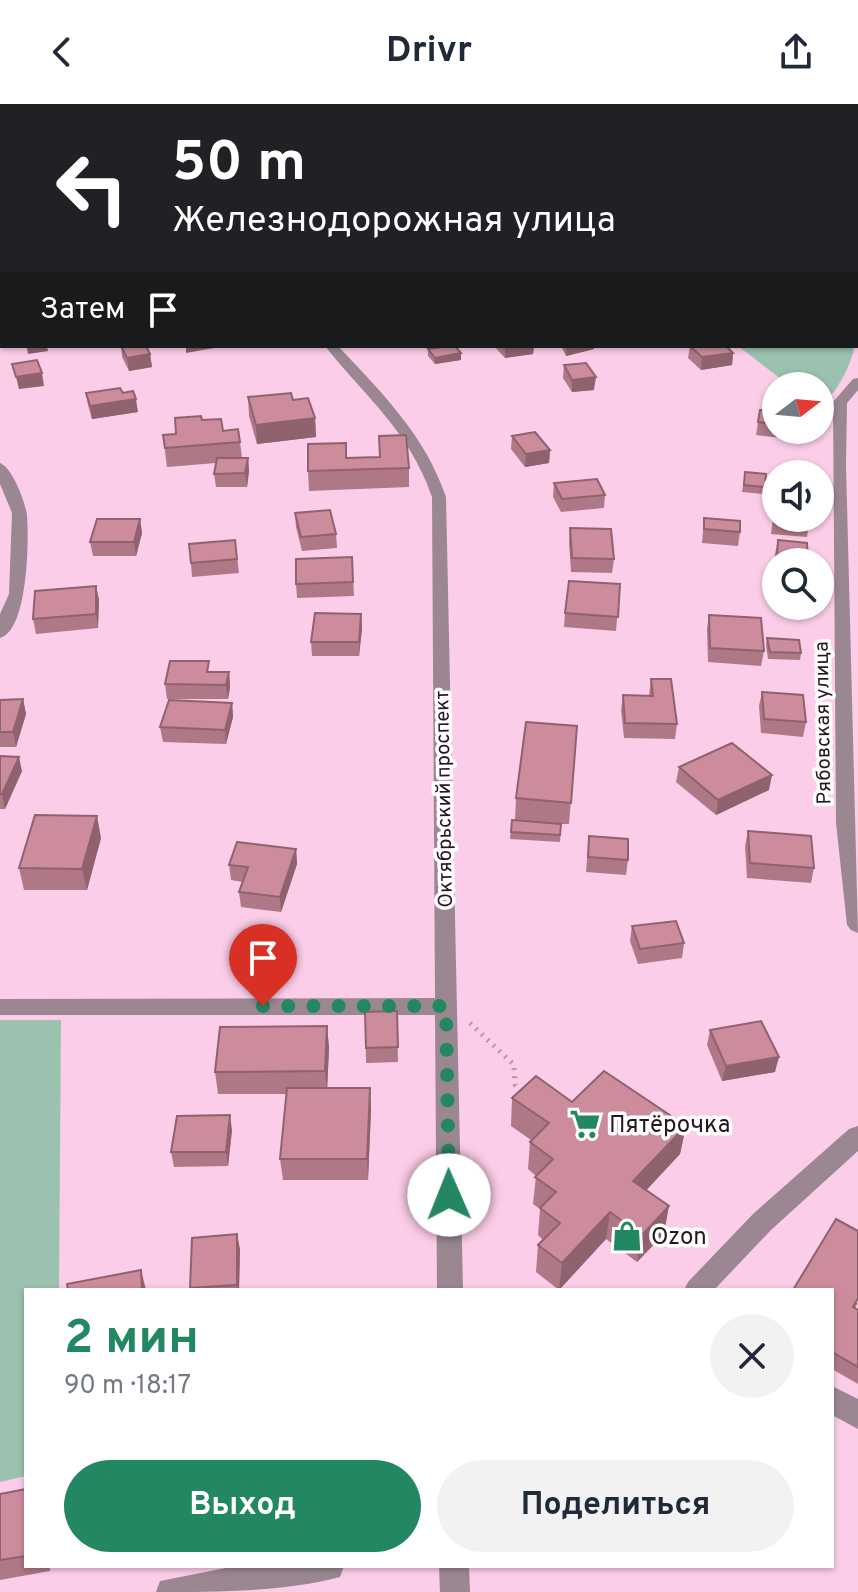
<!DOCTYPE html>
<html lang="ru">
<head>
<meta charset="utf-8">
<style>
	:root { --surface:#fff; --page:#f2f2f3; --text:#1f2937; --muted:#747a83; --accent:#238761 }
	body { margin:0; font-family:Overpass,sans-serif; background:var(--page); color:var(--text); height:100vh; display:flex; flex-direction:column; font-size:30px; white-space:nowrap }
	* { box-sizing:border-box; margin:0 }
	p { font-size:26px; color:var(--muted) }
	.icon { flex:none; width:44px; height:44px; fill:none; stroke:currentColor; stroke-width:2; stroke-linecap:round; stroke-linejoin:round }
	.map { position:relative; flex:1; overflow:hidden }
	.details { position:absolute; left:24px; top:1184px; width:810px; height:280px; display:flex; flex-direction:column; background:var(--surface); border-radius:0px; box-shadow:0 2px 6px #0004 }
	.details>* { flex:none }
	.top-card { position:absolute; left:0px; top:0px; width:858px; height:244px; box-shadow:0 2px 6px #0004; background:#202124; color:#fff; overflow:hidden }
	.needle { width:52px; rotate:74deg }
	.fabs { position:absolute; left:762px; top:268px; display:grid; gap:16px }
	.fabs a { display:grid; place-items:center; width:72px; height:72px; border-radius:50%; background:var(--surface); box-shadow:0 2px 6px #0004; font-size:40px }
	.pin { position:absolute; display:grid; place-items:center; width:68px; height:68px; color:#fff; margin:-82px -34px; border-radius:50% 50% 50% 0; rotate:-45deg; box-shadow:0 0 8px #0007 }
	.pin .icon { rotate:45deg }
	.me { position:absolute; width:88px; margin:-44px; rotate:359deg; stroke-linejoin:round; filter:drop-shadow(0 0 6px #0008) }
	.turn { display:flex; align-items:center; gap:28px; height:168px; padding:0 40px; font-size:36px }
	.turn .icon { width:104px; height:104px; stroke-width:2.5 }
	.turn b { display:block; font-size:56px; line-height:68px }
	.then { display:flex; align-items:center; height:76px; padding:0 40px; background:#0003; gap:16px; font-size:30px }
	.round { display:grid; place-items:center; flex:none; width:84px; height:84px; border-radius:42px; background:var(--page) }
	.overview { display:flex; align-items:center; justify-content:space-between; height:136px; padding:0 40px }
	h1 { font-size:48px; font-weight:700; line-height:60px; color:var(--accent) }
	.action { display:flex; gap:16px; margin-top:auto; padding:16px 40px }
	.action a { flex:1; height:92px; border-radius:48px; background:var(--accent); color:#fff; font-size:32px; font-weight:700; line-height:92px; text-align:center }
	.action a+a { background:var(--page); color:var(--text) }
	header { display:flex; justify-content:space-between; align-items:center; height:104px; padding:0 40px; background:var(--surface); font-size:36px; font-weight:700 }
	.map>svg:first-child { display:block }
	.green { fill:#9bc2ae }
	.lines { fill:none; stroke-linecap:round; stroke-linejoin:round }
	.path { stroke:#ba95aa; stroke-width:5; stroke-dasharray:2 6; stroke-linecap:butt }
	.minor { fill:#9a8792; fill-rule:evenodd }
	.major { fill:#624155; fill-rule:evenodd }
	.wall { fill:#af7886 }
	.shaded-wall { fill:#8f626d }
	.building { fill:#cc8c9c; stroke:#8f626d; stroke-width:2 }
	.route { stroke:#238761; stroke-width:14; stroke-dasharray:0 25.2 }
	.labels { text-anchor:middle; stroke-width:7; stroke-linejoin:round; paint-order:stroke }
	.street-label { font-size:20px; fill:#261620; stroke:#fefefe }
	.near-poi-label { font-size:24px; fill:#261620; stroke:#fefefe; text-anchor:start }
</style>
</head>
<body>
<header><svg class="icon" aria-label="back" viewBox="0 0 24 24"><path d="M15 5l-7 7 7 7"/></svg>Drivr<svg class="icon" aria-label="share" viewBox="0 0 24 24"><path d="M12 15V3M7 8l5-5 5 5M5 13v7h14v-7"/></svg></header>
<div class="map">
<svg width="858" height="1488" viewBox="0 0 858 1488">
	<rect width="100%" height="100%" fill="#fccde8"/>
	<g class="green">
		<path d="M856,220C858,252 841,282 820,305V282H790L738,242H856Z"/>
		<path d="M0,916H61L59,1186H26V1372L0,1378Z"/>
	</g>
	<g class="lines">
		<path class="path" d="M470,919L514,961L515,981L526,989"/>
		<g class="minor">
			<path d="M97,0H107L108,2H98Z"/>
			<path d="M372,0H383L385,2H374Z"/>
			<path d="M516,0H526L515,2Z"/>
			<path d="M821,0H832L834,2H823Z"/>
			<path d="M840,0H858V4L838,2Z"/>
			<path d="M856,16L858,17V23L856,22Z"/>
			<rect x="856" y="210" width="2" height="8"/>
			<path d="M325,242H338C382,289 425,331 446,393L463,1186H437L435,911H0V895L435,894L432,393C409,326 366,294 325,242Z"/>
			<path d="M858,274V286L847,299L846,361L858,829L851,826L847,821L836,719L833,298L853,275Z"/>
			<path d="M0,359C12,363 26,399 27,412C29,436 28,527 0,534V510L9,490L12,409L0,380Z"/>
			<path d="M858,1022V1047L771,1126L714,1186H684L688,1178L753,1110L849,1025Z"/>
			<path d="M832,1282L858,1295V1325L832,1311Z"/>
			<path d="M236,1462H344L340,1473C284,1488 215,1488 156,1488L160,1477Z"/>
			<path d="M439,1462H469L470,1488H440Z"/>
		</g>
		<path class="major" d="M215,0H226L213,2Z"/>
	</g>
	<g class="wall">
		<path d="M121,242L150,250L152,263L129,267L122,253Z"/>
		<path d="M494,242H534L533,250L505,254Z"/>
		<path d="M561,242H594V245L566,252Z"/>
		<path d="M690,242L733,249L732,261L701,266L688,254Z"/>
		<path d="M428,245L461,249V256L435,260L428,252Z"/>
		<path d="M564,261L594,286L572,288L563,274Z"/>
		<path d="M86,289H123L138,308L92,315L88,301Z"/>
		<path d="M248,293L293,296L315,314L316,333L257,340L249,312Z"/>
		<path d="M760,306L776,307V326H801L799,336L756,331Z"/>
		<path d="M202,316L223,327L240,338L242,354H248L249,367L247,383H216L214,370L216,359L167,363L163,331L176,330Z"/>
		<path d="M379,332L409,364V383L309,387L308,367L346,354H379Z"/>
		<path d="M512,332L550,346L549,359L525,363L511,345Z"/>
		<path d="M745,368L765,383L763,390L742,388Z"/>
		<path d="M554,379L605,391L604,404L561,408L553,393Z"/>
		<path d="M775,397L809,420L807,433L771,430Z"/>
		<path d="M295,409L336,430L337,444L302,447L296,423Z"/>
		<path d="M704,414L740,428L738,442L702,439Z"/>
		<path d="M140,415L142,429L136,452H93L90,438Z"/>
		<path d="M570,424L614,455L612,469L571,468L569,438Z"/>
		<path d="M235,436L239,469L192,473L191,459Z"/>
		<path d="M778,436L807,439V458H776V467H775V450Z"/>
		<path d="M352,453L354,492L297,494L296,480Z"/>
		<path d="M620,480L616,527L564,523L565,509Z"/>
		<path d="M96,482L99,496L98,524L36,530L33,515Z"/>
		<path d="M361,510L362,524L359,552H312L311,538Z"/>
		<path d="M709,511L764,547L761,562L708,558L707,525Z"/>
		<path d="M767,534L801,549L800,556L768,555L766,541Z"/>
		<path d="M229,568L230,583L228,595H167L165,580Z"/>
		<path d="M651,575L677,620L675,635L624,634L621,606L623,591L649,592Z"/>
		<path d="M762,588L806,618L803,633L761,629L759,602Z"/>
		<path d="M23,595L26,610L16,643H0V596Z"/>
		<path d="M232,599L233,613L226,640L163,638L160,623Z"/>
		<path d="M577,622L569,720H561L560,738L510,735L512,716L560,720L515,716L516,694Z"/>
		<path d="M0,652L22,667L5,705H0Z"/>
		<path d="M679,663L769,686L716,711L676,678Z"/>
		<path d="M748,727L814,764L811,779L747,774L745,742Z"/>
		<path d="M589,732L628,756L626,771L586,768Z"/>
		<path d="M101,734L87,786H24L19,764Z"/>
		<path d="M296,745L297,760L281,808L241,803L239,788L243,778L231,776L229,761Z"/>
		<path d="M632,822L684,839L682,854L638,860L630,837Z"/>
		<path d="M397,907L398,958L366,959L365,908Z"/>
		<path d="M327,922L329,944L327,984H370L371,1006L368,1076H283L280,1055L287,990H218L215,968Z"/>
		<path d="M710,926L775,968L722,977L707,941Z"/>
		<path d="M512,994L572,998L686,1022L680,1050L646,1086L664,1130L637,1158L606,1135L559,1186L536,1168L538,1141L543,1136L538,1131L540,1105L533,1100L536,1072L528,1065L530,1038L531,1036L511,1022Z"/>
		<path d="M232,1026L228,1062L174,1063L171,1048Z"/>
		<path d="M192,1134L240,1145L239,1186H191Z"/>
		<path d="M832,1186L858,1199L855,1204L858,1206V1280L832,1265Z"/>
		<path d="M26,1385V1462H50V1467L0,1476V1390Z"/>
	</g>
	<g class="shaded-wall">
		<path d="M36,0H57V2H37Z"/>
		<rect x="150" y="0" width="24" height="2"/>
		<path d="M328,0H346L335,2H328Z"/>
		<rect x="424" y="0" width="16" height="2"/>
		<path d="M490,0H509L490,2Z"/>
		<path d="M2,90V108L0,110V91Z"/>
		<path d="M39,242H47L48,247L28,250L27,244Z"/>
		<path d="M190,242H214V244L186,249V243Z"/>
		<path d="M505,242H534L533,250L505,254Z"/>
		<path d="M567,242H594V245L566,252Z"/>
		<path d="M461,249V256L435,260V254Z"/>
		<path d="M733,249L732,261L701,266L702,253Z"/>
		<path d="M150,250L152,263L129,267L127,254Z"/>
		<path d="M42,269L44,282L19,285L16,273Z"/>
		<path d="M596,273L594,286L572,288V276Z"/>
		<path d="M136,295L138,308L92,315L90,302Z"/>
		<path d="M315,314L316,333L257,340L256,321Z"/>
		<path d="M550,346L549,359L525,363L526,350Z"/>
		<path d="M248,354L249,367L247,383L245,369Z"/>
		<path d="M140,415L142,429L136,452L134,438Z"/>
		<path d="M96,482L99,496L98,524L96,510Z"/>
		<path d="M361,510L362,524L359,552V538Z"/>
		<path d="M229,568L230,583L228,595L226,581Z"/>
		<path d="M23,595L26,610L16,643L13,628Z"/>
		<path d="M232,599L233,613L226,640L225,626Z"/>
		<path d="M19,653L22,667L5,705L2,690Z"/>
		<path d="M772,671L769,686L716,711L718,696Z"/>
		<path d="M97,712L101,734L87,786L82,765Z"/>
		<path d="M296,745L297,760L281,808L280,793Z"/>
		<path d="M327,922L329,944L327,989L325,967Z"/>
		<path d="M779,953L775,968L722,977L726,962Z"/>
		<path d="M370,984L371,1006L368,1076L367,1055Z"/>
		<path d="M230,1011L232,1026L228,1062L226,1048Z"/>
		<path d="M686,1022L680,1050L629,1105L633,1077Z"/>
		<path d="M669,1102L664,1130L637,1158L642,1131Z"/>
		<path d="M610,1108L606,1135L559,1186L562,1159Z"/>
		<path d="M237,1130L240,1145L239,1186H238L237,1181Z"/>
		<path d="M141,1166L146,1186H142Z"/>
	</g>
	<g class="building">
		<path d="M274,0H300L297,2H285Z"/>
		<path d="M856,31H858V41L856,42Z"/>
		<path d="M121,242H146L150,250L127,254Z"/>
		<path d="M449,242H455L461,249L435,254L428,245Z"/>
		<path d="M690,242H726L733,249L702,253Z"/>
		<path d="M37,256L42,269L16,273L12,260Z"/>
		<path d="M586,259L596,273L572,276L564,261Z"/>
		<path d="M120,284L123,289L133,287L136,295L90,302L86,289Z"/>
		<path d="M291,289L293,296L308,294L315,314L256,321L248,293Z"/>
		<path d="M760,306L776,307V320L758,318Z"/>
		<path d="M201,312L202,316L221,315L223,327L238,325L240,338L165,344L163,331L176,330L175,314Z"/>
		<path d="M535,328L550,346L526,350L512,332Z"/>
		<path d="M406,331L409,364L308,367V340L346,339V354L380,353L379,332Z"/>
		<path d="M217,354H248L245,369L214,370Z"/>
		<path d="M745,368L766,370L765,383L744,381Z"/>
		<path d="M597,375L605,391L562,395L554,379Z"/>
		<path d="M775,397H776V414H810L809,420L773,416Z"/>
		<path d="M330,406L336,430L301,433L295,409Z"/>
		<path d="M704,414L740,417V428L704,425Z"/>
		<path d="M97,415H140L134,438H90Z"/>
		<path d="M570,424L611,425L614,455L572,454Z"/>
		<path d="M235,436L237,455L191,459L189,440Z"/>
		<path d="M778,436L807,439L808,456L777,453Z"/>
		<path d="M352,453L353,478L296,480V455Z"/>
		<path d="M569,477L620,480L618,513L565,509Z"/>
		<path d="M96,482V510L33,515L35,487Z"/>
		<path d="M315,509L361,510L359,538H311Z"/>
		<path d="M709,511L761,514L764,547L710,544Z"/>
		<path d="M767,534L799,536L801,549L770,548Z"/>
		<path d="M170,557H209L207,568H229L226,581L165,580Z"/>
		<path d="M651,575H671L677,620L625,619L623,591L653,592Z"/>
		<path d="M762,588L803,591L806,618L764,615Z"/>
		<path d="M23,595L13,628H0V596Z"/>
		<path d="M169,596L232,599L225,626L160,623Z"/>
		<path d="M526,618L577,622L571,699L516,694Z"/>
		<path d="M732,639L772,671L718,696L679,663Z"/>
		<path d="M0,652L19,653L2,690H0Z"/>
		<path d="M35,711L97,712L82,765L19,764Z"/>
		<path d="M512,716L561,720L560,731L511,728Z"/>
		<path d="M748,727L811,732L814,764L750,759Z"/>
		<path d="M589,732L628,735V756L588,753Z"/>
		<path d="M237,738L296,745L280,793L239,788L248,763L229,761Z"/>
		<path d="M676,817L684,839L640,845L632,822Z"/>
		<path d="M397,907L398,943L366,944L365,908Z"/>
		<path d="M761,917L779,953L726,962L710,926Z"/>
		<path d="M327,922L325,967L215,968L220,923Z"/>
		<path d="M604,967L686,1022L633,1077L669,1102L642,1131L610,1108L562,1159L538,1141L560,1119L540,1104L556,1088L535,1073L553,1055L530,1038L549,1019L512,994L536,972L572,998Z"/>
		<path d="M287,984H370L367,1055H280Z"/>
		<path d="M230,1011L226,1048H171L177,1012Z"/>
		<path d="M836,1115L858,1127V1194L853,1203L858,1206V1263L832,1248V1186H793Z"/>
		<path d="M237,1130V1181L190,1184L192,1134Z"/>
		<path d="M141,1166L142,1186H68L67,1180Z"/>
		<path d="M26,1385V1452L0,1456V1390Z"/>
	</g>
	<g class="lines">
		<path class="route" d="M263,902H446L449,1091"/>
	</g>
	<defs>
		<g id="supermarket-bare" transform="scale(2.4)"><path d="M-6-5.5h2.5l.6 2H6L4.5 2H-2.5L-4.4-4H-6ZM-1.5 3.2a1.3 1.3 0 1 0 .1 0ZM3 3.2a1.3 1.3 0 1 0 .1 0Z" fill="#238761" stroke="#fefefe" stroke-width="2.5" paint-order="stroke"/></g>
		<g id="shop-bare" transform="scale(2.4)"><path d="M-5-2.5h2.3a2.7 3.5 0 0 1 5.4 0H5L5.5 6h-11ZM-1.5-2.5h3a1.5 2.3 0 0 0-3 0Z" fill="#238761" stroke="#fefefe" stroke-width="2.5" paint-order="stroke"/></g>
	</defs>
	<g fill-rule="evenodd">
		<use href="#supermarket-bare" x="585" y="1020"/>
		<use href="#shop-bare" x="627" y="1132"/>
	</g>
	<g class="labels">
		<g class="street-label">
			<text transform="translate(822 619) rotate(-91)" y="7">Рябовская улица</text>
			<text transform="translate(443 695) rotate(-91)" y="7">Октябрьский проспект</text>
		</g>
		<g class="near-poi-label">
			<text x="609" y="1028">Пятёрочка</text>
			<text x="651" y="1140">Ozon</text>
		</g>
	</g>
</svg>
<div class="fabs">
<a><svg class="needle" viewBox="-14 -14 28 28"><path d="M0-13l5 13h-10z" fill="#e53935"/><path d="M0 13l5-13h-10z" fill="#747a83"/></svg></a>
<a><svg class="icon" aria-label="sound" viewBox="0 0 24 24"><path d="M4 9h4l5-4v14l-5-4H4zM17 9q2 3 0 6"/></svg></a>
<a><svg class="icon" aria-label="search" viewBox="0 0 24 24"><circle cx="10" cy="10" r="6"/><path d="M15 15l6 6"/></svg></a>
</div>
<div class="pin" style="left:263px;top:902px;background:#d93025"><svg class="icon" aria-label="arrive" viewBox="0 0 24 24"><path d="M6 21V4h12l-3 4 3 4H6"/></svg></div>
<svg class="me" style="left:449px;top:1091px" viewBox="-20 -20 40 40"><circle r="19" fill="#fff"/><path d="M0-13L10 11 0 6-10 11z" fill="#238761"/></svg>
<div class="top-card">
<div class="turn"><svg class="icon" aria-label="left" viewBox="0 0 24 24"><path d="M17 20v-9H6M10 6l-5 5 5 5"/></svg><div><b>50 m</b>Железнодорожная улица</div></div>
<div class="then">Затем<svg class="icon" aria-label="arrive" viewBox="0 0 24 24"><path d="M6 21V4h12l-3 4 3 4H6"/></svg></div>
</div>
<section class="details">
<div class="overview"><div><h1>2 мин</h1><p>90 m · 18:17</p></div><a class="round"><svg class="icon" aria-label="close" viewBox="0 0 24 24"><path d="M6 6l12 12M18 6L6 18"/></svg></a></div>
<div class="action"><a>Выход</a><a>Поделиться</a></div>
</section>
</div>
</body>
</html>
